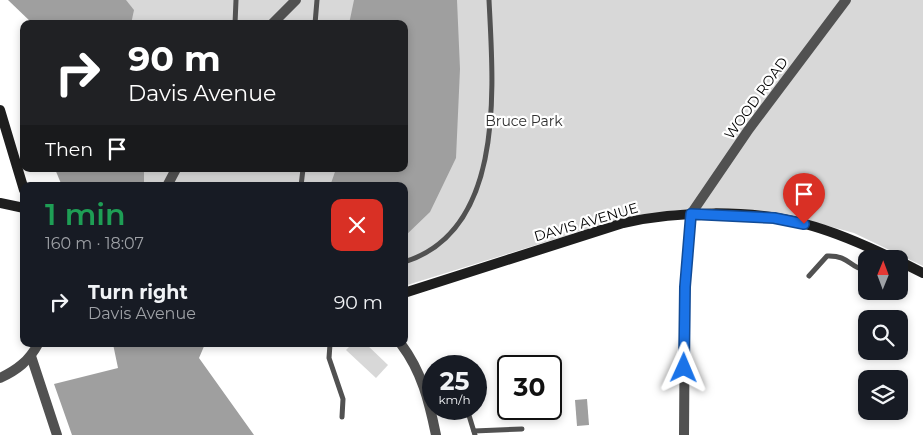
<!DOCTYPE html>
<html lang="en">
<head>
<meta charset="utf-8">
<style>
	:root { --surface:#171b24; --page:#20242c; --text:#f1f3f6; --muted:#9ea1a6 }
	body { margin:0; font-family:Montserrat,sans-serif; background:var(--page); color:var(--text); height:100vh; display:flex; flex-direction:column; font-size:19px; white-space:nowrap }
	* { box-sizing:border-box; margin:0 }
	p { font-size:16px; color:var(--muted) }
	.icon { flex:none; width:28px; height:28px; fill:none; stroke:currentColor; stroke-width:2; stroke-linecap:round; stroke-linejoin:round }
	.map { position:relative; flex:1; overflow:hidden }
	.panel { position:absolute; left:20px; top:182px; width:388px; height:165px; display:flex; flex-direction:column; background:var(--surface); border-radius:10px; box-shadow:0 2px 8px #0003 }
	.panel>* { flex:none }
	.hud { position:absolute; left:20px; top:20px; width:388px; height:152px; border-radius:10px; box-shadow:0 2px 8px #0003; background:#202124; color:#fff; overflow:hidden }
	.needle { width:32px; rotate:1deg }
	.buttons { position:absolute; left:858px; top:250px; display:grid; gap:10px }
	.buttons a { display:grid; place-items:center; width:50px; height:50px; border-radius:10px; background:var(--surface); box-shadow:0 2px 8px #0003; font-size:25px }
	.speed { position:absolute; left:422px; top:355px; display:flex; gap:10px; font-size:25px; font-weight:700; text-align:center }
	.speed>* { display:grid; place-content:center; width:65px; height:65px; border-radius:50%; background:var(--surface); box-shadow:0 2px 8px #0003; line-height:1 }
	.speed small { font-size:12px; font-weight:400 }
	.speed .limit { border:2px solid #111; border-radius:8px; background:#fff; color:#111 }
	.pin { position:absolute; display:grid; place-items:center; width:42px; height:42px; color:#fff; margin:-51px -21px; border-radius:50% 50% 50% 0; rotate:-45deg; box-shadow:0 0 5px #0007 }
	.pin .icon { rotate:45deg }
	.me { position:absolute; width:55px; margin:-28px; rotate:1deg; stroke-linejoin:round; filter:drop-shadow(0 0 4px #0008) }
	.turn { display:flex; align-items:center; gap:18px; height:105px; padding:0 25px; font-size:22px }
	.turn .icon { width:65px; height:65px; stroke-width:2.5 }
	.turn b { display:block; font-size:35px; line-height:42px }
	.then { display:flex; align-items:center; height:48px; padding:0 25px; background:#0003; gap:10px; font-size:19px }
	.round { display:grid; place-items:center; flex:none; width:52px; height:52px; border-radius:10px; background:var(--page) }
	.headline { display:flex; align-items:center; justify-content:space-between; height:85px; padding:0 25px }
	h1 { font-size:30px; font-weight:600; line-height:38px; color:#1e9e55 }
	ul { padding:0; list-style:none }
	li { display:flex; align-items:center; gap:15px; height:70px; padding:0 25px }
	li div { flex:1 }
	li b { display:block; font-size:19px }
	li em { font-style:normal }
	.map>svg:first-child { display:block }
	.green { fill:#d8d8d8 }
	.water { fill:#9f9f9f }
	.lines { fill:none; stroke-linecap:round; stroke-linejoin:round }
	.service { stroke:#515151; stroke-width:5 }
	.minor { stroke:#515151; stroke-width:10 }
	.secondary { stroke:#1e1e1e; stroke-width:10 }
	.route-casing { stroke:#114b97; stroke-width:12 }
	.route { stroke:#1a73e8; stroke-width:9 }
	.labels { text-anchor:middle; stroke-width:4.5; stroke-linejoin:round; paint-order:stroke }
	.street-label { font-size:14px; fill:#000; stroke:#fff }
	.park-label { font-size:14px; fill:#2f2f2f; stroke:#fff }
</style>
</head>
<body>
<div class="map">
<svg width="923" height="435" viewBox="0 0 923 435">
	<rect width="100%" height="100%" fill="#fff"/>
	<g class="green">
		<path d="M78,0H923V266L854,233L799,218L676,210L620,219L404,286V186H124L119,169H404V24H84Z"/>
		<path d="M352,344H366L388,365L376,378L346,350Z"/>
	</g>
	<g class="water">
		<path d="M8,0H126L134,10L131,24H33Z"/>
		<path d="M354,0H457L460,69L456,158L430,212L404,237V186H330L336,169H404V24H349Z"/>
		<path d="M55,169H144V183L142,186H62Z"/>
		<path d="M113,344H205L199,358L254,435H72L54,384L118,368Z"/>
		<path d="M587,399L589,425L577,426L575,400Z"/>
	</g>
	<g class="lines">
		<g class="service">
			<path d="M235,24L236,0"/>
			<path d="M315,24L317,0"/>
			<path d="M301,186L303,169"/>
			<path d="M404,262C507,231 493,83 489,0"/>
			<path d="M809,276L827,256C850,255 850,269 866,270"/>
			<path d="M330,344L329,358L343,399L342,417"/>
			<path d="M425,386L434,387"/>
			<path d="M467,409L475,435"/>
			<path d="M474,431L522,429"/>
		</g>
		<g class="minor">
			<path d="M272,24L296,0"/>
			<path d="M167,186L176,169"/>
			<path d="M401,344C422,372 429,401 436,435"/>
			<path d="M31,356L57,435"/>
			<path d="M0,378C17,370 29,361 38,344"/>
			<path d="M684,435L685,287L691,214L749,129L846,0"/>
		</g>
		<g class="secondary">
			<path d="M0,110L24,190"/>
			<path d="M0,203L24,208"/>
			<path d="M899,261L923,273"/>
			<path d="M404,293L623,223C678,211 750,209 805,224C836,232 865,245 894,259"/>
		</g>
	</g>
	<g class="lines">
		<g class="route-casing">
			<path id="route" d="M684,368L685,287L691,214L774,218L804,224"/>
		</g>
		<use href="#route" class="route"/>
	</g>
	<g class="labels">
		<g class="street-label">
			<text transform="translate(756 98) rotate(-54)" y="5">WOOD ROAD</text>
			<text transform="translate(586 222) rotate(-16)" y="5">DAVIS AVENUE</text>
		</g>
		<g class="park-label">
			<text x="524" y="126">Bruce Park</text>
		</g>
	</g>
</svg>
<div class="buttons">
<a><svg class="needle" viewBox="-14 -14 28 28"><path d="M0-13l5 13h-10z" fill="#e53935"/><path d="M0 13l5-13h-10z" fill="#9ea1a6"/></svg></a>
<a><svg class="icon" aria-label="search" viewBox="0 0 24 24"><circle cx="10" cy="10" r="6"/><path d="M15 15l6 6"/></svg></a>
<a><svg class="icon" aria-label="layers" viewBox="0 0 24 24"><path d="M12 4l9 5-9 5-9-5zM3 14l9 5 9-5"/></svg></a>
</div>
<div class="speed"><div>25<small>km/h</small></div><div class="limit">30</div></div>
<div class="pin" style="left:804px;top:224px;background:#d93025"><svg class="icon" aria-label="arrive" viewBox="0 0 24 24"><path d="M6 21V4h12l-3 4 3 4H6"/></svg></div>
<svg class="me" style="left:684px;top:368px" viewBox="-20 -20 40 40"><path d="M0-17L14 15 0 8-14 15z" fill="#1a73e8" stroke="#fff" stroke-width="4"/></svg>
<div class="hud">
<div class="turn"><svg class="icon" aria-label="right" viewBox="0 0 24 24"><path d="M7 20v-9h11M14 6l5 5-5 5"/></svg><div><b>90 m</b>Davis Avenue</div></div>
<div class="then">Then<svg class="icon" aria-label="arrive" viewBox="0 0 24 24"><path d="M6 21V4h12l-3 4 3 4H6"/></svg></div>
</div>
<section class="panel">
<div class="headline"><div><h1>1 min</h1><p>160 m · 18:07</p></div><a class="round" style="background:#d93025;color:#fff"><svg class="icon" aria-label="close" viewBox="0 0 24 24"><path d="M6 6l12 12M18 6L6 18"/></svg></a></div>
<ul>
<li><svg class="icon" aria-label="right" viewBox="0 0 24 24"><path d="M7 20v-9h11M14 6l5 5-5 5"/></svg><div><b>Turn right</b><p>Davis Avenue</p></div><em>90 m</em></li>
</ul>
</section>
</div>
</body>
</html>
